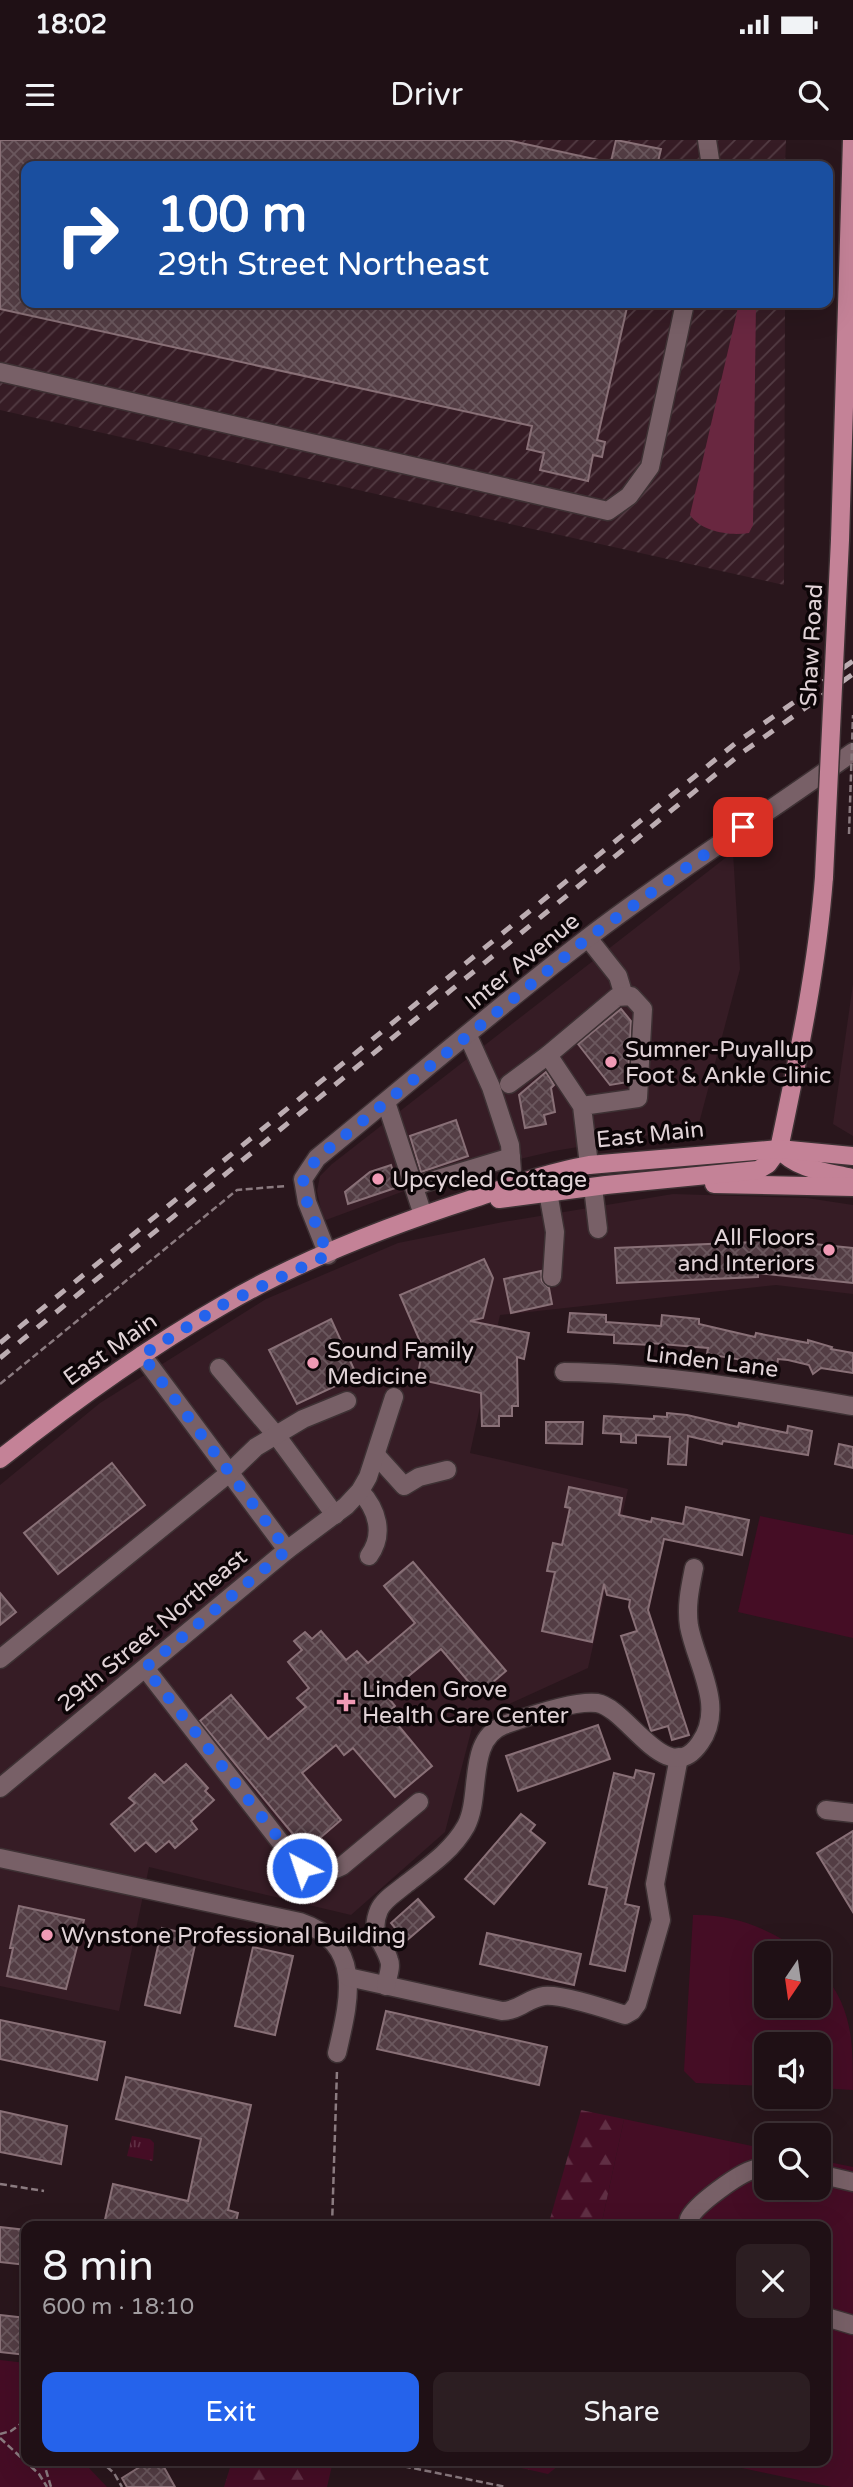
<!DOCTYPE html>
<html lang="en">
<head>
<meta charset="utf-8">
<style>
	:root { --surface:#1f1015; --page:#2c1e22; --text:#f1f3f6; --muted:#a19da0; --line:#3c3034; --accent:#2563eb }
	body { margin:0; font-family:"Varela Round",sans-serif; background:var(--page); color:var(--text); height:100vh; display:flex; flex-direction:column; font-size:26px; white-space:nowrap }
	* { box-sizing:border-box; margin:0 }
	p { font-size:23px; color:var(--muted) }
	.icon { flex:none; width:38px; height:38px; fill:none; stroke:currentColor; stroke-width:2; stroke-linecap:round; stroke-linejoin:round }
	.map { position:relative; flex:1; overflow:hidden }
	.drawer { position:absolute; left:21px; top:2081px; width:810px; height:245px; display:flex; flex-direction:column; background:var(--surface); border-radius:14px; box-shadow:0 7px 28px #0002,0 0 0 2px var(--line) }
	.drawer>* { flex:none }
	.top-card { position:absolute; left:21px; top:21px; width:812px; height:147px; border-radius:14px; box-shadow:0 7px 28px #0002,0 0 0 2px var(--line); background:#1a4fa0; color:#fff; overflow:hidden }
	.needle { width:46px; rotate:193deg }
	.controls { position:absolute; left:754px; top:1801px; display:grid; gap:14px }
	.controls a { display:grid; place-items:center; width:77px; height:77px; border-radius:14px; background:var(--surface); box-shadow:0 7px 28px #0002,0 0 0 2px var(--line); font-size:35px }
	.pin { position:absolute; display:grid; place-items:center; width:60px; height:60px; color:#fff; margin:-30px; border-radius:14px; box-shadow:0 4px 10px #0006 }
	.me { position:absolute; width:77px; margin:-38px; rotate:320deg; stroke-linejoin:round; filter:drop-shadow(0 0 5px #0008) }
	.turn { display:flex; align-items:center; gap:24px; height:147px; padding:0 21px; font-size:32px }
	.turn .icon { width:91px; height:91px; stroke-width:2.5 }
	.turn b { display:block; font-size:49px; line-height:60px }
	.round { display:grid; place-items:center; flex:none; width:74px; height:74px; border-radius:14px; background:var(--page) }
	.head { display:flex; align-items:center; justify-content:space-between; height:119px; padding:0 21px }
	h1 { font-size:42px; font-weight:600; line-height:52px }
	.action { display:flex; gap:14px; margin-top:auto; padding:14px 21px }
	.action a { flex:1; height:80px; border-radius:14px; background:var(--accent); color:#fff; font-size:28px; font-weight:600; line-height:80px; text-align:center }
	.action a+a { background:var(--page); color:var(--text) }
	.status { display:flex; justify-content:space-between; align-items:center; height:49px; padding:0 35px; background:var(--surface); direction:ltr }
	.status svg { height:19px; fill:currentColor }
	header { display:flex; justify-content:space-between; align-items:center; height:91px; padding:0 21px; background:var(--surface); font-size:32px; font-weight:600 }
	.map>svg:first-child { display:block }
	.built { fill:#361c25 }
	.industrial { fill:url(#industrial-furrows) }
	.grass { fill:#450d25 }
	.forest { fill:url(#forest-firs) }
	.park { fill:url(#park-tufts) }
	.water { fill:#692740 }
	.building { fill:url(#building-cross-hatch); stroke:#897077; stroke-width:2 }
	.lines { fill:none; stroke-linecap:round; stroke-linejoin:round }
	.minor-casing { stroke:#3e3134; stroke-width:21 }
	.major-casing { stroke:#3e3134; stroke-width:21 }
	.path { stroke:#8b7b80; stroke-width:2.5; stroke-dasharray:7 3.5; stroke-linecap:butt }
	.minor { stroke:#786067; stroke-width:18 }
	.major { stroke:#c48297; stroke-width:18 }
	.rail { stroke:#bcadb2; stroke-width:5; stroke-dasharray:12 12; stroke-linecap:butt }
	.major-bridge-casing { stroke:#3e3134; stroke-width:21; stroke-linecap:butt }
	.path-bridge { stroke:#8b7b80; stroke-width:2.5; stroke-dasharray:7 3.5; stroke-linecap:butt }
	.major-bridge { stroke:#c48297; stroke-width:18 }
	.route { stroke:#2563eb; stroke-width:12; stroke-dasharray:0 21.6 }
	.poi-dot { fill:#f09ab5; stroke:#0c0507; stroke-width:2.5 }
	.labels { text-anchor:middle; stroke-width:7; stroke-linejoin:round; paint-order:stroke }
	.street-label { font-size:23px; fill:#e1d3d7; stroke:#0c0507 }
	.poi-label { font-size:23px; fill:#e1d3d7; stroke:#0c0507; text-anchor:start }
</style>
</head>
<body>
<div class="status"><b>18:02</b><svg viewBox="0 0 49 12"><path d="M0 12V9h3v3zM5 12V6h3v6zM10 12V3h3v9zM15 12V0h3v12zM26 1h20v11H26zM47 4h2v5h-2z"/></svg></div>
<header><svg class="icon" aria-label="menu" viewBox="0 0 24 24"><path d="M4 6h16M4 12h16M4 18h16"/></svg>Drivr<svg class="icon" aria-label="search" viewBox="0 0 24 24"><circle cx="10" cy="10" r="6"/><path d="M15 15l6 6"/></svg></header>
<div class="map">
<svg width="853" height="2347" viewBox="0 0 853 2347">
	<defs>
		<pattern id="industrial-furrows" width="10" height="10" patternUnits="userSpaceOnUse" patternTransform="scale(1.75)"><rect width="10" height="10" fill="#361c25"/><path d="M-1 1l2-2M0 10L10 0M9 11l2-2" fill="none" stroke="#533c44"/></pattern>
		<pattern id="forest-firs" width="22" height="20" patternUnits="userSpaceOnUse" patternTransform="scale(1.75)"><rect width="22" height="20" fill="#450d25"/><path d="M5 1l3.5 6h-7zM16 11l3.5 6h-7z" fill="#602f44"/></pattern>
		<pattern id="park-tufts" width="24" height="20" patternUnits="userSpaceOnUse" patternTransform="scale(1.75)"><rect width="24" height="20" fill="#450d25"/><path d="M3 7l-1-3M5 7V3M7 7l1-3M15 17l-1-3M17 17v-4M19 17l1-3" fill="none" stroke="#602f44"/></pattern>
		<pattern id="building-cross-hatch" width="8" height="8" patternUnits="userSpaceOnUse" patternTransform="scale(1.75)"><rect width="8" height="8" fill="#533d44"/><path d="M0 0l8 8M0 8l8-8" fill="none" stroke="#6b585e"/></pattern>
	</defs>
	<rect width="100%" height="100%" fill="#29161c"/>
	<g class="built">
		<path d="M733,712L740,829L698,987L554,1011L442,1037L326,1080L322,1075L317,1051L320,1036L332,1024Z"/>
		<path d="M853,844V996L833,984Z"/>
		<path d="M673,1054L807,1058L853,1065V1154L776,1145L500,1175L470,1313L628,1349L588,1528L474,1580L445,1692L351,1775L149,1727L119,1871L0,1846V1345L100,1263L266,1159L398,1103L503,1082Z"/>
	</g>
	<path class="industrial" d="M0,0H786L785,26H26V163H785L784,445L0,270Z"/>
	<g class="grass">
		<path d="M760,1376L853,1395V1498L738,1472Z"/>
		<path d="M693,1775C736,1774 769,1789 804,1813H766V1866H819V1829C853,1866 853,1902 853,1950L819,1948V1904H766V1946L696,1943L684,1931Z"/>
		<path d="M624,1979L766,2009V2048H819V2020L853,2027V2347H832L709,2321L826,2320V2086H601Z"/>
		<path d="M0,2220L26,2223V2320L86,2321L89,2328L107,2347H0Z"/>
	</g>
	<g class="forest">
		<path d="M581,1970L624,1979L601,2086H548Z"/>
		<path d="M232,2321V2320L333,2321L327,2347H224Z"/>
		<path d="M490,2321L564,2320V2321L548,2334Z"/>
	</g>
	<path class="park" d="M132,1996L150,1999L154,2003L153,2021L127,2016Z"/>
	<path class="water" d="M739,163H756L753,385L749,393C729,396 702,392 690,375Z"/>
	<g class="building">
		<path d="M0,0H507L599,20V26H26V163H628L597,300L605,302L602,317L593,315L588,341L540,330L544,313L527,309L532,286L0,169Z"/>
		<path d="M616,0L661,9L657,26H610Z"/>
		<path d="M621,869L631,881L628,942L610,945L578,904Z"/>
		<path d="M546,932L554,945L551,948L555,972L544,975L546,984L525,988L519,955Z"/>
		<path d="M456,980L468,1016L421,1032L410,996Z"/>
		<path d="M391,1025L398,1047L348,1064L345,1052L370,1032Z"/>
		<path d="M755,1095L785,1098L784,1101L853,1108V1143L758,1133V1137L617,1143L615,1108L755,1102Z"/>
		<path d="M484,1119L493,1138L483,1178L470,1181L529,1193L524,1219L517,1217L518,1266H512V1276H499V1286H482L481,1253L417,1239L423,1208L400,1155Z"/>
		<path d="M541,1131L542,1141L549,1148L552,1164L511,1173L504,1139Z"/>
		<path d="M570,1173L606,1175V1182L661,1186L662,1175L699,1179V1184L755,1197L756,1193L808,1203V1200L832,1207L831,1209L853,1213V1233L821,1228L813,1234L809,1225L788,1220L778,1219L777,1226L707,1214L708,1208L650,1203V1205L614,1203V1195L568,1192Z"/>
		<path d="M331,1179L357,1236L297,1264L269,1210Z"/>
		<path d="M667,1273L687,1275L738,1287L739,1283L787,1293L788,1286L812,1291L808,1315L723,1301L722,1304L688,1296L686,1325L668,1324L670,1297L636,1295V1303L621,1302V1294L603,1293L604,1276L654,1279V1276L667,1277Z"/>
		<path d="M546,1282H583L582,1304L546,1303Z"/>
		<path d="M839,1304L853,1307V1328L835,1324Z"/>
		<path d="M112,1323L145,1365L58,1434L24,1393Z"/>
		<path d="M569,1347L622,1358L619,1375L651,1382L652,1378L683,1384L686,1367L749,1380L742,1415L664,1399L648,1470L689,1595L672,1600L668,1586L651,1591L621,1496L637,1491L629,1467L630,1460L607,1455L604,1444L592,1502L542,1491L555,1432L547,1431L553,1403L562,1405L570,1368L565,1367Z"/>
		<path d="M413,1422L506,1531L479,1554L441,1509L386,1555L395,1566L388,1573L432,1626L395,1657L353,1608L344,1615L336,1605L302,1633L341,1680L306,1710L200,1581L231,1555L268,1599L306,1567L297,1558L309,1548L288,1522L302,1510L294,1501L305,1492L312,1499L321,1491L346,1520L357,1511L368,1523L415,1483L384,1446Z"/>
		<path d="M0,1453L16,1472L0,1485Z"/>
		<path d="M598,1585L610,1619L518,1651L506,1616Z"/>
		<path d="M186,1624L208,1648L205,1651L214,1660L191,1681L197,1689L175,1708L169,1701L156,1712L146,1702L135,1711L111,1684L135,1663L129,1658L155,1634L164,1643Z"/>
		<path d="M636,1630L654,1634L625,1764L639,1767L625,1831L590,1824L607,1748L589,1744L614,1633L634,1638Z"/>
		<path d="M521,1674L535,1685L530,1691L545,1703L494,1764L465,1739Z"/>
		<path d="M853,1691V1772L817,1713Z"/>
		<path d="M418,1759L434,1777L406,1801L391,1783Z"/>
		<path d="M19,1766L84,1780L66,1849L7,1836L13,1808H10Z"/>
		<path d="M162,1788L197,1796L180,1873L145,1865Z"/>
		<path d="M487,1793L581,1814L574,1845L480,1824Z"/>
		<path d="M253,1807L293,1816L275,1895L235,1886Z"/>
		<path d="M386,1871L547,1907L539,1945L377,1909Z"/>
		<path d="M0,1880L105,1902L97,1940L0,1919Z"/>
		<path d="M126,1937L251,1965L228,2070L238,2073L235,2086H113L104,2084L113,2044L188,2061L201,1999L116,1979Z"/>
		<path d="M0,1971L67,1986L61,2024L0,2012Z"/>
		<path d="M0,2087L26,2090V2125L0,2122Z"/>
		<path d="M0,2175L26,2178V2215L0,2212Z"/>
		<path d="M151,2320H160L175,2347H127L122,2338Z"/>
	</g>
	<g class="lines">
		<g class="minor-casing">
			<g id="minor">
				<path d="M707,0L711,26"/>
				<path d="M0,232L608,371L629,356L650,327L685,163"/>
				<path d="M588,798L618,836L624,856"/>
				<path d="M468,896L491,947L510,1005L513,1046"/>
				<path d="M509,944L548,915"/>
				<path d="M386,962L423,1075"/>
				<path d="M582,966L638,958L643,869L631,856L617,857L548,915L582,966L589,1025"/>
				<path d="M414,1046L511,1017"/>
				<path d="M593,1047L598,1089"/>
				<path d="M548,1052L555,1092L552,1137"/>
				<path d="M328,1115L307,1062L303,1039L317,1018C408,944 496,868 589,797C674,732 765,675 853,612"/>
				<path d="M142,1215L287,1410"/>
				<path d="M219,1228L276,1295L335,1375"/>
				<path d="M564,1232C660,1233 758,1250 853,1266"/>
				<path d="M376,1315L404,1346L419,1337L447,1330"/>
				<path d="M360,1351C377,1369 385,1394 369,1416"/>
				<path d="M0,1519L228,1334L256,1307L303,1279L347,1261"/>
				<path d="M145,1528L292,1717C307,1733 323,1736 342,1726L419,1662"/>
				<path d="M0,1648L287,1410L346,1366L360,1351L368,1337L394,1257"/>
				<path d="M826,1670L853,1673"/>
				<path d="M0,1718L300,1782C365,1804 349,1861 337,1913"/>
				<path d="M348,1837L502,1871C519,1871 528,1858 544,1856C562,1854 606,1869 625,1875L632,1871L637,1864L661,1780L655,1744L679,1617"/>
				<path d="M386,1846C387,1838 392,1827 389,1820C383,1800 369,1794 379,1770C384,1759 397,1752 406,1744C428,1727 452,1711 466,1686C482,1656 466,1600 504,1585C526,1577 574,1560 597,1563C628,1568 667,1651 700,1603C726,1567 696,1524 689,1486C686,1466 690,1448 694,1428"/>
				<path d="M819,2034L853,2042"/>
				<path d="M691,2086L689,2079C695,2065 739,2033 755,2029C759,2028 763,2029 766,2029"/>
				<path d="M826,2177L853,2185"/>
			</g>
		</g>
		<g class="major-casing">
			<g id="major">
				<path d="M840,400L852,0"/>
				<path d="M779,1009C797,1030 827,1032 852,1038"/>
				<path d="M714,1044L853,1047"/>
				<path d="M499,1059L606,1045L758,1030L768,1024L779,1009C798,918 817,829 824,737"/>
				<path d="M0,1319C71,1263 144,1210 223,1165C296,1122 391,1085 472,1059C511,1046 549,1032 589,1025L779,1009L853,1016"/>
			</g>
		</g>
		<g class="path">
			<path d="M0,1244L237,1050L286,1046"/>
			<path d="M0,2044L44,2051"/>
			<path d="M332,2086L337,1930"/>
			<path d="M0,2294L11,2291L26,2280"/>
			<path d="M0,2298L39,2334L47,2347"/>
			<path d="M43,2320L51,2347"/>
			<path d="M99,2320L114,2333L122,2347"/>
			<path d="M373,2320L506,2347"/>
		</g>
		<use href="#minor" class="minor"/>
		<use href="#major" class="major"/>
		<g class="rail">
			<path d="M0,1203L737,602L853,521"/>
			<path d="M0,1218L743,612L853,534"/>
		</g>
		<g class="major-bridge-casing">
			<path id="major-bridge" d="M824,737L840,400"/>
		</g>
		<path class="path-bridge" d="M849,694L853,575"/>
		<use href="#major-bridge" class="major-bridge"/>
	</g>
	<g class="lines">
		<path class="route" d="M302,1728L145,1528L287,1410L142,1215L224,1164L328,1115L307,1062L303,1039L317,1018L588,798L743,687"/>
	</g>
	<g class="poi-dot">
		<circle cx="611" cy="922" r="7"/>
		<circle cx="378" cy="1039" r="7"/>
		<circle cx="829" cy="1110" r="7"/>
		<circle cx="313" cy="1223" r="7"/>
		<path d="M342.5 1551.5h7v7h7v7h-7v7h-7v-7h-7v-7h7z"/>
		<circle cx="47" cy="1795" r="7"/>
	</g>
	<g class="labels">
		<g class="street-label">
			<text transform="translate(811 505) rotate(-87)" y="8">Shaw Road</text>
			<text transform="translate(522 821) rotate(-39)" y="8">Inter Avenue</text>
			<text transform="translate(650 994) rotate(-6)" y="8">East Main</text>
			<text transform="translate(110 1209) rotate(-35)" y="8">East Main</text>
			<text transform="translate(712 1221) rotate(7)" y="8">Linden Lane</text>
			<text transform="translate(152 1490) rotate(-40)" y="8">29th Street Northeast</text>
		</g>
		<g class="poi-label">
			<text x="625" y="917">Sumner-Puyallup<tspan x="625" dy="26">Foot &amp; Ankle Clinic</tspan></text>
			<text x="392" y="1047">Upcycled Cottage</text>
			<text x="815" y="1105" text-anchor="end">All Floors<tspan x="815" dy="26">and Interiors</tspan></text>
			<text x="327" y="1218">Sound Family<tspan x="327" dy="26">Medicine</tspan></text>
			<text x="362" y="1557">Linden Grove<tspan x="362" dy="26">Health Care Center</tspan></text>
			<text x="61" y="1803">Wynstone Professional Building</text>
		</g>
	</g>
</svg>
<div class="controls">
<a><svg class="needle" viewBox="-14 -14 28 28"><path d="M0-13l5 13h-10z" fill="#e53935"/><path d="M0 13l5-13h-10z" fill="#a19da0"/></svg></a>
<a><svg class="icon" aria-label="sound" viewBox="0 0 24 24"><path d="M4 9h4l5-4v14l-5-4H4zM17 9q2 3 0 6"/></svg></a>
<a><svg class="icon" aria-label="search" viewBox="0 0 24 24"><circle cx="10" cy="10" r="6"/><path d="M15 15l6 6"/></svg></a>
</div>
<div class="pin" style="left:743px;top:687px;background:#d93025"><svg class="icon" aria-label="arrive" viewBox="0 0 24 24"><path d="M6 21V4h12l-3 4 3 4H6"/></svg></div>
<svg class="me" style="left:302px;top:1728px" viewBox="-20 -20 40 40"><circle r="17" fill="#2563eb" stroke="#fff" stroke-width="3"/><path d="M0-11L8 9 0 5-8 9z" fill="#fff"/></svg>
<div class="top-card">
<div class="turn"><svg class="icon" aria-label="right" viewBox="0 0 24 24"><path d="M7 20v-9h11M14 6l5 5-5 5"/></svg><div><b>100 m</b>29th Street Northeast</div></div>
</div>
<section class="drawer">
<div class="head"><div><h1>8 min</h1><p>600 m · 18:10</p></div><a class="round"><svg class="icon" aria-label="close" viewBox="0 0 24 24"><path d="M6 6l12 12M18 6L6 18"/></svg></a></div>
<div class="action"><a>Exit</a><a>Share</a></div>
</section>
</div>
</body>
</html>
